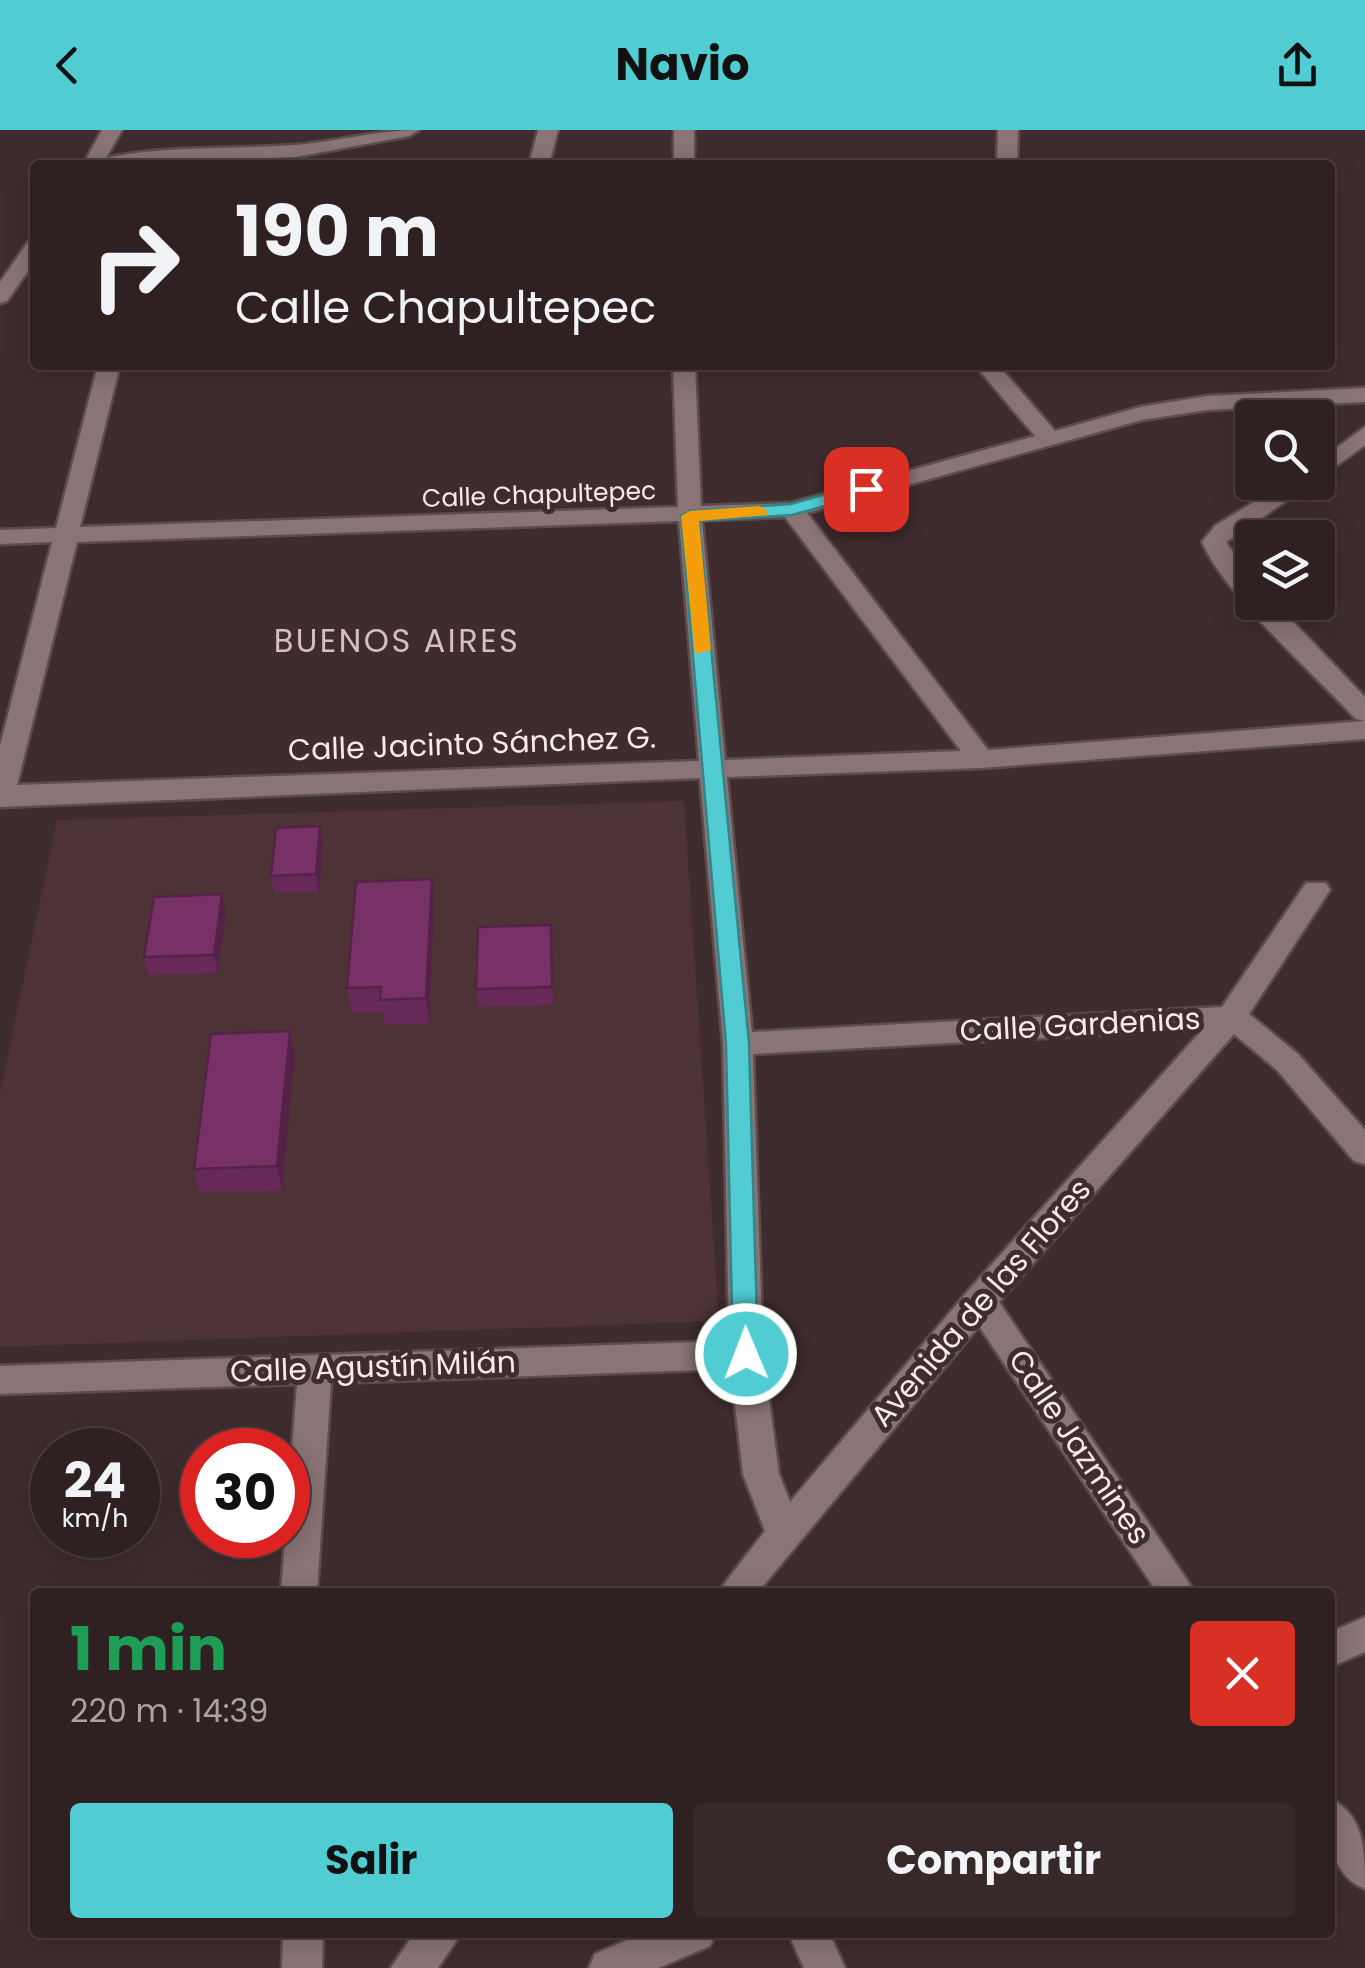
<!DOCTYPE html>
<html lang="es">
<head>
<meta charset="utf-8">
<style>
	:root { --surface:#2f2122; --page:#37292a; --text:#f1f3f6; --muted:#a7a3a5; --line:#4a3e40; --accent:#51ccd2 }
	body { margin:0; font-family:Poppins,sans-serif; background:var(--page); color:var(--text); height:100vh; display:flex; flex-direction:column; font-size:38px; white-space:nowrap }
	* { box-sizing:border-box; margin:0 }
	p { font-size:32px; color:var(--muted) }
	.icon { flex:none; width:55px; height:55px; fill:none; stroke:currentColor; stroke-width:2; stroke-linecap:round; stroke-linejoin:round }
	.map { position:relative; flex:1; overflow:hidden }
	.sheet { position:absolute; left:30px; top:1458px; width:1305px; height:350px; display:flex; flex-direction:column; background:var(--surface); border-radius:10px; box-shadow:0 5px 25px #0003,0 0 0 2px var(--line) }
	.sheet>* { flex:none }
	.guide { position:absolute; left:30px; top:30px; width:1305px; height:210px; border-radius:10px; box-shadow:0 5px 25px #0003,0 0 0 2px var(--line); background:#2f2122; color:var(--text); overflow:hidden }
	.fabs { position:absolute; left:1235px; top:270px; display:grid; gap:20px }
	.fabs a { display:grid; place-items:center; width:100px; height:100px; border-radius:10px; background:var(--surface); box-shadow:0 5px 25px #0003,0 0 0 2px var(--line); font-size:50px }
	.speed { position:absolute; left:30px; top:1298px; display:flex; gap:20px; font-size:50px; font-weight:700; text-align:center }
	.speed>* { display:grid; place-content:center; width:130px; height:130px; border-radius:50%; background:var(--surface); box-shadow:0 5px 25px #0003,0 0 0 2px var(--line); line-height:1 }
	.speed small { font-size:25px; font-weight:400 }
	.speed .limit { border:15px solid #d22; background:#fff; color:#111 }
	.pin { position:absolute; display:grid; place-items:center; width:85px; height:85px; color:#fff; margin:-42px; border-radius:20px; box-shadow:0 5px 15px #0006 }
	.me { position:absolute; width:110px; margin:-55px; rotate:359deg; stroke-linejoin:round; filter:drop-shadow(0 0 8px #0008) }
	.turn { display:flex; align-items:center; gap:35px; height:210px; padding:0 40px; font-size:45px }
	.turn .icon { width:130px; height:130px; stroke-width:2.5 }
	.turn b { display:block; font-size:70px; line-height:85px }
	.round { display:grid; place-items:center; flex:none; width:105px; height:105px; border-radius:10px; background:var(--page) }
	.summary { display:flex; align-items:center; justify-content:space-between; height:170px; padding:0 40px }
	h1 { font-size:60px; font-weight:700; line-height:75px; color:#1e9e55 }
	.primary-button { display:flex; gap:20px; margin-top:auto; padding:20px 40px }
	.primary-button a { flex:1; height:115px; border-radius:10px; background:var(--accent); color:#111; font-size:40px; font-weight:700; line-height:115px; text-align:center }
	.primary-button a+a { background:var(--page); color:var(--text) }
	header { display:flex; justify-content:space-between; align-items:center; height:130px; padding:0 40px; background:var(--accent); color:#111; font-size:45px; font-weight:700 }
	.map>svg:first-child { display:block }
	.built { fill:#4d3336 }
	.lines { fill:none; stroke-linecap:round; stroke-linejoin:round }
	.minor-casing { stroke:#5c4c4d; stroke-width:5 }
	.minor { fill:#8a7475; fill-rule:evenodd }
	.wall { fill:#672a58 }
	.shaded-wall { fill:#542247 }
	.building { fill:#783166; stroke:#542247; stroke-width:2.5 }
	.route { fill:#51ccd2; stroke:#358588; stroke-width:2.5 }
	.slow { fill:#f59e0b }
	.labels { text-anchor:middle; stroke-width:10; stroke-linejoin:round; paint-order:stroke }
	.far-street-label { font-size:25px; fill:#f7eaeb; stroke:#3f2c2e }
	.street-label { font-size:30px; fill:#f7eaeb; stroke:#3f2c2e }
	.neighbourhood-label { font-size:32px; letter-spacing:2.5px; fill:#d7bec0; stroke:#3f2c2e }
</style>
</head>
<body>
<header><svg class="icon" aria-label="back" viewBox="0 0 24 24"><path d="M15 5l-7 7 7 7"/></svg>Navio<svg class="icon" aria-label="share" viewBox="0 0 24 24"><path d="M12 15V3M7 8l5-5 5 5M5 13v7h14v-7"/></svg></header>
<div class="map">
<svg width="1365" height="1838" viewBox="0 0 1365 1838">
	<rect width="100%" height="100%" fill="#3f2c2e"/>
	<path class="built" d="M684,671L719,1191L0,1217V963L57,690Z"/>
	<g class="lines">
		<g class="minor-casing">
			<g id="minor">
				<path d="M102,0H122L106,28C169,15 230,20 294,15C336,12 375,0 419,0L409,6L296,27L83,35Z"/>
				<path d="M538,0H558L549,35H529Z"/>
				<rect x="674" y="0" width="20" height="35"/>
				<path d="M998,0H1018L1017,35H997Z"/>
				<path d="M35,110V131L7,171L0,173V152L28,112Z"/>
				<path d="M98,235H120L80,397L678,377L673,235H695L701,376L791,373L1035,306L975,235H998L1055,301L1140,277L1207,266L1365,258V272L1207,280L1142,290L807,383L988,620L1365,591V609L981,638L727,647L752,902L1222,877L1306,753H1326L1330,760L1249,884L1298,924L1365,1000V1034L1354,1031L1277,940L1234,904L999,1172L1195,1462H1157L979,1196L758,1462H718L765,1401L743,1344L731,1239L331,1253L317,1462H281L297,1254L0,1264V1236L729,1211L723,914L700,648L0,677V616L52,412L0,414V400L56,398ZM785,387L961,621L725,630L702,390ZM679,391L699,631L17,655L77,412ZM1203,899L968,1161L790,1372L779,1344L763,1224L753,924Z"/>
				<path d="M1365,297V315L1318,349V331Z"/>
				<path d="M1286,352H1314L1226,412L1252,450V472H1274L1365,567V591L1356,589C1312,542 1226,466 1202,412L1215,396Z"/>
				<path d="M1365,1487V1522L1330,1537V1502Z"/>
				<path d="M1330,1669C1365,1685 1365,1723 1365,1759C1327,1743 1330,1704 1330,1669Z"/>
				<path d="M283,1802H323L322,1838H282Z"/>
				<path d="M415,1802H462L438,1838H391Z"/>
				<path d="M646,1802H716L710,1816L658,1838H589L595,1824Z"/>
				<path d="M788,1802H829L845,1838H804Z"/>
			</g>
		</g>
		<use href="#minor" class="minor"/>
	</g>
	<g class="wall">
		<path d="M320,696L323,714L319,762L274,763L271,746Z"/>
		<path d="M432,749L434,775L429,894L384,895L382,882L351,883L347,858Z"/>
		<path d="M226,782L218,843L148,845L144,827Z"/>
		<path d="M552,812L553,875L478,877L476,859Z"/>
		<path d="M290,901L295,927L282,1061L200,1063L194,1039Z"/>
	</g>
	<g class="shaded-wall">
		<path d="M320,696L323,714L319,762L316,744Z"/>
		<path d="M432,749L434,775L429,894L426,868Z"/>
		<path d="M222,764L226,782L218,843L214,825Z"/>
		<path d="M290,901L295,927L282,1061L277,1036Z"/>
	</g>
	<g class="building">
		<path d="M320,696L316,744L271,746L276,698Z"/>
		<path d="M432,749L426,868L380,870L381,857L347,858L356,752Z"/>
		<path d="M222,764L214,825L144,827L154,767Z"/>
		<path d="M551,795L552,857L476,859L478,797Z"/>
		<path d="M290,901L277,1036L194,1039L211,904Z"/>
	</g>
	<path class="route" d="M866,353L872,355V363L792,385L699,391L749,914L758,1224L746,1235L733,1224L726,914L681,386L690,381L791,374Z"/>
	<path class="slow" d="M760,376L769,382L766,385L699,391L711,520L695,524L681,386L690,381Z"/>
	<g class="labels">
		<g class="far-street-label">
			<text transform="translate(539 364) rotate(-2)" y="9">Calle Chapultepec</text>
		</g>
		<g class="street-label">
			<text transform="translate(472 614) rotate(-2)" y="10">Calle Jacinto Sánchez G.</text>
			<text transform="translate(1080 895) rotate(-3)" y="10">Calle Gardenias</text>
			<text transform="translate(981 1173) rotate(-49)" y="10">Avenida de las Flores</text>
			<text transform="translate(373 1237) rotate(-2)" y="10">Calle Agustín Milán</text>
			<text transform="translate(1079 1317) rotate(56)" y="10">Calle Jazmines</text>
		</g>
		<g class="neighbourhood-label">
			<text x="397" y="522">BUENOS AIRES</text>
		</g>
	</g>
</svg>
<div class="fabs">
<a><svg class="icon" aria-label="search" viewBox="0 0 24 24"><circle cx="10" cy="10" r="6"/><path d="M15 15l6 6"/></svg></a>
<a><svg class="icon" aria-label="layers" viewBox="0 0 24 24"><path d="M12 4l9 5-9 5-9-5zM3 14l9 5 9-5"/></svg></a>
</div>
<div class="speed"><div>24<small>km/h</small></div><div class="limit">30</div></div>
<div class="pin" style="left:866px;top:359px;background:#d93025"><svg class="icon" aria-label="arrive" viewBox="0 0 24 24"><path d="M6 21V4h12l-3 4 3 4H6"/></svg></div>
<svg class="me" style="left:746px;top:1224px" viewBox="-20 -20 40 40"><circle r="17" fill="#51ccd2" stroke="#fff" stroke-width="3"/><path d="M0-11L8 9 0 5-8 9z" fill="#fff"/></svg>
<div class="guide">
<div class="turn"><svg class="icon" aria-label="right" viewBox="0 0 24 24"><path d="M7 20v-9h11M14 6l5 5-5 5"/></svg><div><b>190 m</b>Calle Chapultepec</div></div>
</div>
<section class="sheet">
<div class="summary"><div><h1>1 min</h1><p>220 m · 14:39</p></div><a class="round" style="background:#d93025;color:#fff"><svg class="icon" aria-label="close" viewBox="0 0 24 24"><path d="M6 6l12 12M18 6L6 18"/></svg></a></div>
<div class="primary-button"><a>Salir</a><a>Compartir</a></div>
</section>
</div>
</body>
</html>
